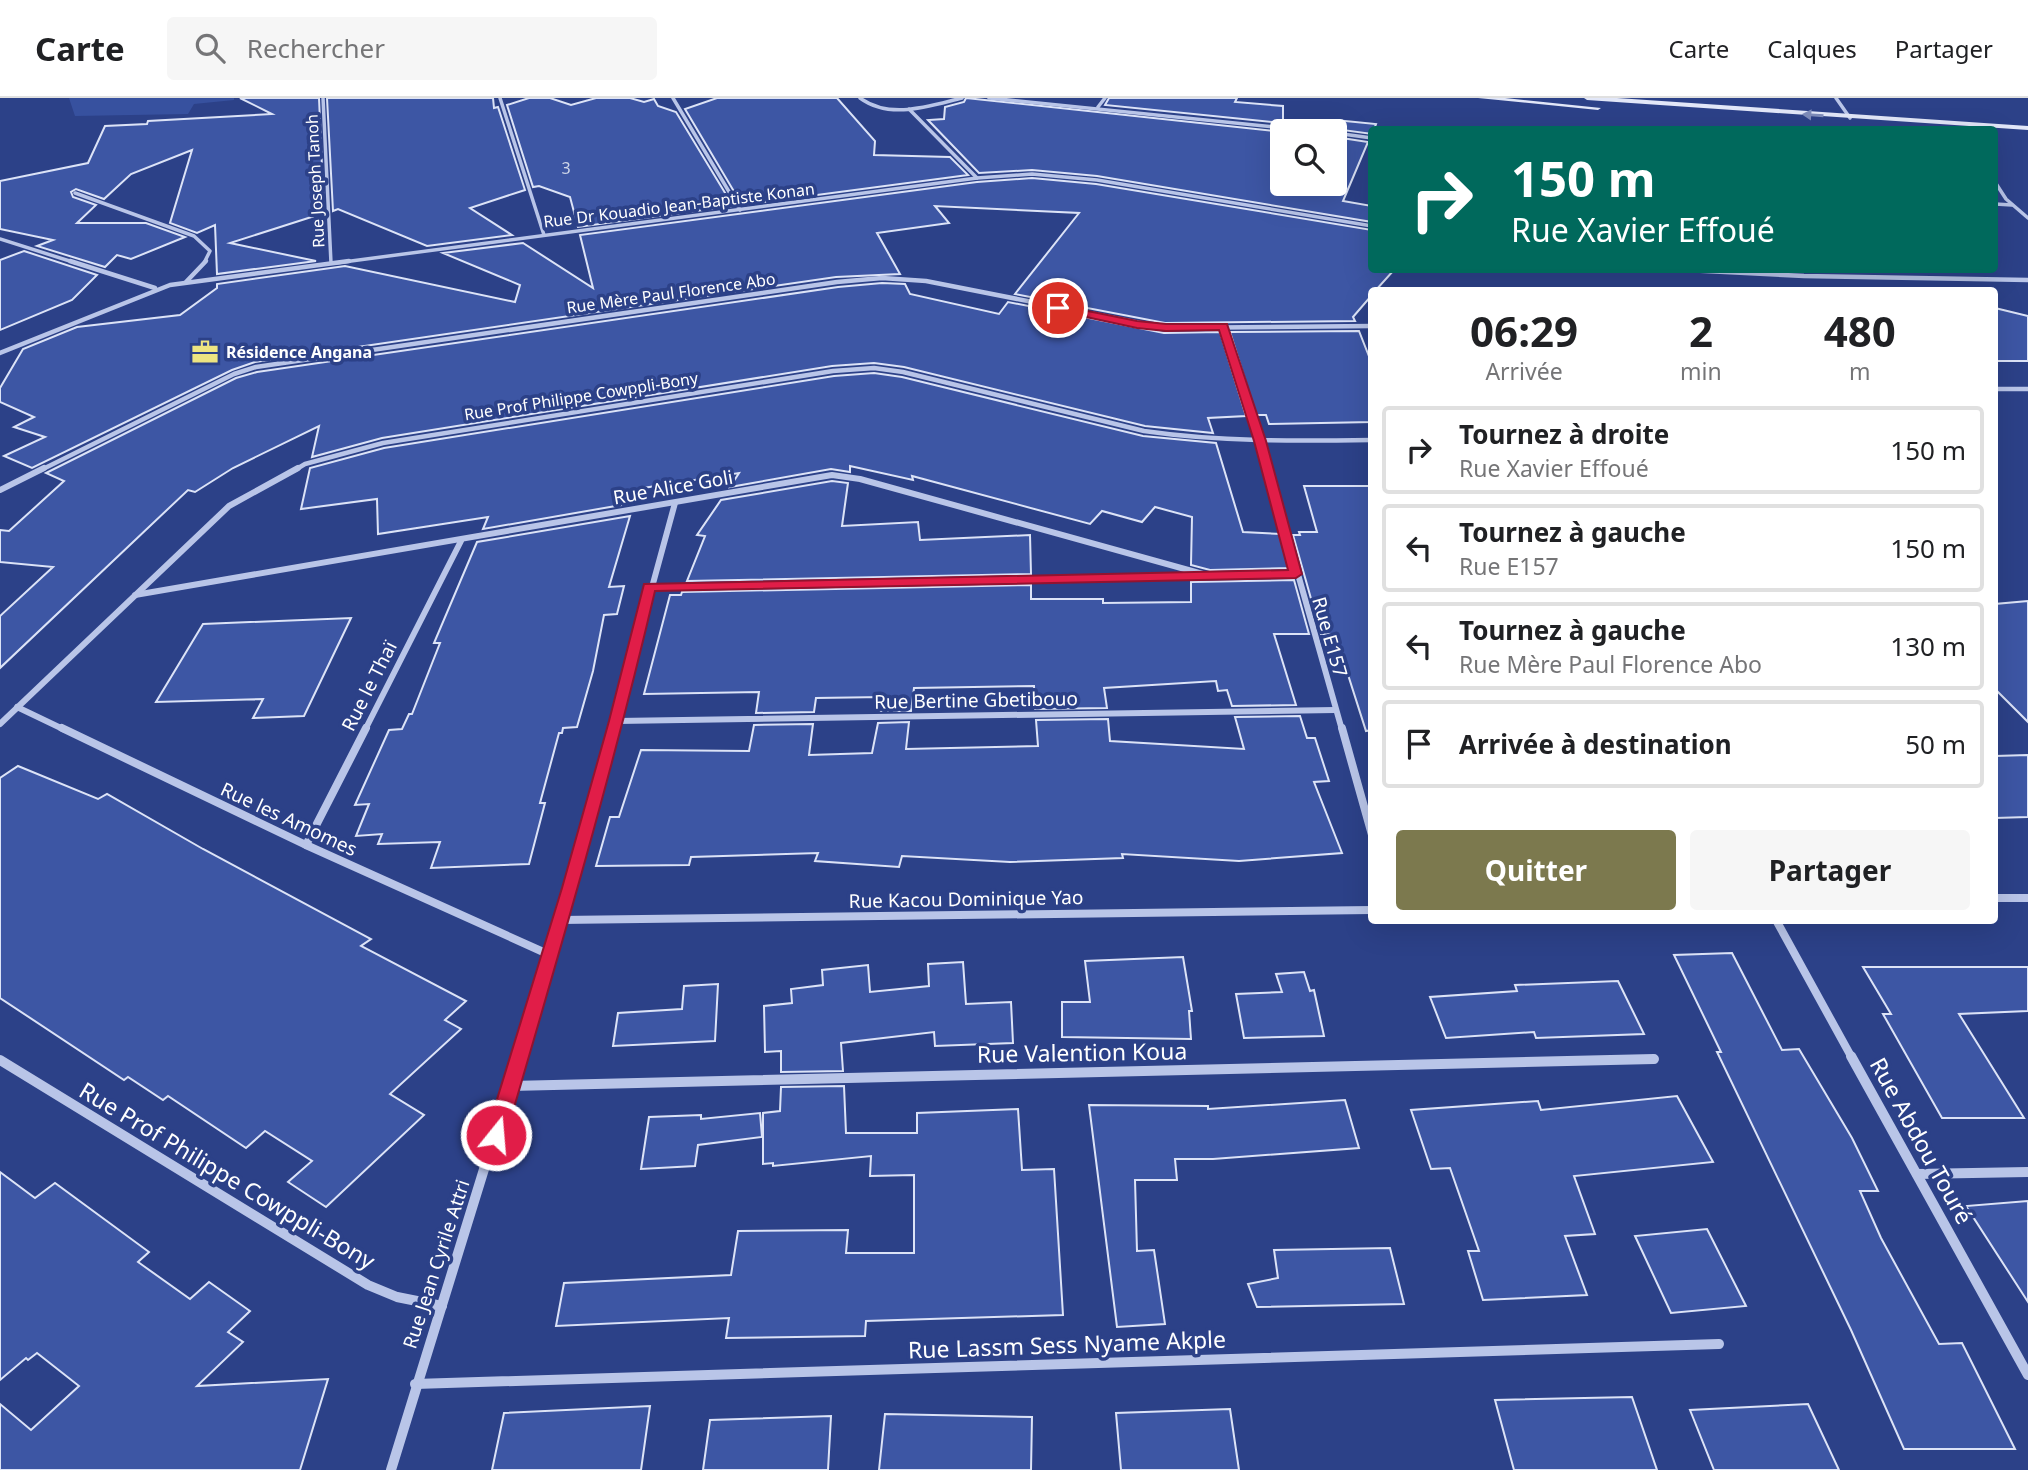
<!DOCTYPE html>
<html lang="fr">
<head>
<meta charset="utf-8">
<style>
	:root { --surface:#fff; --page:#f6f6f6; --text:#202124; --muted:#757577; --line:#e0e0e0; --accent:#7c794e }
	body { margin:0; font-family:"Noto Sans",sans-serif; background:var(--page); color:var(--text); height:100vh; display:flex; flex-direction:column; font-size:26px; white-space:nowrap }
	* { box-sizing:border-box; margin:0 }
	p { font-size:23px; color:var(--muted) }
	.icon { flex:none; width:38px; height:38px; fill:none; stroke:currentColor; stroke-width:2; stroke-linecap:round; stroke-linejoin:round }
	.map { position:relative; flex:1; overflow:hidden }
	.sheet { position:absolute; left:1368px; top:189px; width:630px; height:637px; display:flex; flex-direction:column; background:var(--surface); border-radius:7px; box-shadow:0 7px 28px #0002 }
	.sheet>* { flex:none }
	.guide { position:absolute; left:1368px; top:28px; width:630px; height:147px; border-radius:7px; box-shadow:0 7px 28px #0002; background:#00695c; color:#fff; overflow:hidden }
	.fabs { position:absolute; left:1270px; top:21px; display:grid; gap:14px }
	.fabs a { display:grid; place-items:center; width:77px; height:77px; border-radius:7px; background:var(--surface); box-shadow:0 7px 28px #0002; font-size:35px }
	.pin { position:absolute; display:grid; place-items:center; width:60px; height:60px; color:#fff; margin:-30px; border:4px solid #fff; border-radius:50%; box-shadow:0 2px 7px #0007 }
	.me { position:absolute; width:77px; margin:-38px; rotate:17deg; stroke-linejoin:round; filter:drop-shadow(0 0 5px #0008) }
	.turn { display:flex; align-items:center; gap:24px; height:147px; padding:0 28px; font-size:32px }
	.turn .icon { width:91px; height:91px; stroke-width:2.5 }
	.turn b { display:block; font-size:49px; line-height:60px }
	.eta { display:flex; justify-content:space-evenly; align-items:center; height:119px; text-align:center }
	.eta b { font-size:42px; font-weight:700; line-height:49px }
	.button { display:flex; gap:14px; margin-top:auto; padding:14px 28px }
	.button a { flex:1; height:80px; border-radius:7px; background:var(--accent); color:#fff; font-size:28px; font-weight:700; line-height:80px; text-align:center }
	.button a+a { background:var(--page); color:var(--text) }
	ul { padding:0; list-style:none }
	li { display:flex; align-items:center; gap:21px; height:88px; margin:0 14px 10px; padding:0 14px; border:4px solid var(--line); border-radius:7px }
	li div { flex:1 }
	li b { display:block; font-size:26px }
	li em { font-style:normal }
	header { display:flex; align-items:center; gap:42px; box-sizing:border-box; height:98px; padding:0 35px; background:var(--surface); border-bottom:2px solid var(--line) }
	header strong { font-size:33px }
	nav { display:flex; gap:38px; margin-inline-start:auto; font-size:24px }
	.search { width:490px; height:63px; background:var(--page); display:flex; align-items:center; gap:18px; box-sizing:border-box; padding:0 24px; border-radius:7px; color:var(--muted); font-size:26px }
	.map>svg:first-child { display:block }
	.green { fill:#37519f }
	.building { fill:#3d56a4; stroke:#dce3f7; stroke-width:2 }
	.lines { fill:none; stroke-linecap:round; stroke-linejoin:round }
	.street-far4 { stroke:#b9c5e8; stroke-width:3.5 }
	.street-far3 { stroke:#b9c5e8; stroke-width:4.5 }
	.street-far2 { stroke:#b9c5e8; stroke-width:6 }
	.street-far1 { stroke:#b9c5e8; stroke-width:8 }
	.street { stroke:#b9c5e8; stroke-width:10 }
	.secondary { fill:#e2e7f8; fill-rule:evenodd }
	.oneway { fill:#7e8cba }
	.route { fill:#e11d48; stroke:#92132f; stroke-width:2 }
	.labels { text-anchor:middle; stroke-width:7; stroke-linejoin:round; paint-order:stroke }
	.number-label { font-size:16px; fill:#ced5e8 }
	.far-street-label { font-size:16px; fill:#fff; stroke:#2c4188 }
	.far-poi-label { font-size:16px; font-weight:bold; fill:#fff; stroke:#2c4188; text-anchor:start }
	.street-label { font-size:19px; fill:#fff; stroke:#2c4188 }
	.near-street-label { font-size:23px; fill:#fff; stroke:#2c4188 }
</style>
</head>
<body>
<header>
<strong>Carte</strong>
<div class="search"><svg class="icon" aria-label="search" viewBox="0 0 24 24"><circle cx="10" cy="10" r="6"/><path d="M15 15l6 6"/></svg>Rechercher</div>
<nav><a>Carte</a><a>Calques</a><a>Partager</a></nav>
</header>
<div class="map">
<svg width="2028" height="1372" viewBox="0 0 2028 1372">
	<rect width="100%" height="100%" fill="#2c4188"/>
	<path class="green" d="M69,0H234V2L194,6L188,16L75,18Z"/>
	<g class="building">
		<path d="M240,0H319L324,115L230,145L316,163L217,176L215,127L197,135L170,125L192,52L131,76L104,101L76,91L71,94L73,99L96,107L77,125H146L185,139L131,161L117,157L105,169L37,148L53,142L0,131V83L88,65L105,28L147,26L148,23L272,16Z"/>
		<path d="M327,0H493L494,10L498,9L525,92L470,110L512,137L427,148L338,111L333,113Z"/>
		<path d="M529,0H550L571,7L596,0H630L644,4L654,1L658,8L676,14L733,108L578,129L570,99L539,88L533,89L507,7Z"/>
		<path d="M717,0H837L875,43L874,57L950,59L968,77L742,107L685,11Z"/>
		<path d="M966,0L1283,34V86H1312L1335,91V39L1368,44L1343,103L1372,108V124L1097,78L1032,72L979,75L928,22L944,21L945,9L964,4Z"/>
		<path d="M1109,0H1237L1235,4L1283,8V25L1105,7Z"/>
		<path d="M1335,22L1376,26L1372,36L1335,31Z"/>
		<path d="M1032,80L1096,86L1372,132V172H1394L1376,192H1372V197L1353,219L1355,223L1165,225L1015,196L1079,115L935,108L949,125L877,135L900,176L836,179L255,264L232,272L32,370L4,358L45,339L14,329L34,319L0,304V290L23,251L77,229L180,217L217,190V186L345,168L515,204L520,187L443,155L523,145L593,190L580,137L977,84Z"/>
		<path d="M24,153L97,177L72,202L0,232V162Z"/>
		<path d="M882,185L905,186L910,196L999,216L1008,204L1164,235L1220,234L1246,318L1208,320L1213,335L1145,328L904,269L874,265L832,268L382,340L312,359L319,328L233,370L195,394L188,392L0,570V518L53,469L0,464V432L9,433L64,383L46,375L236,280L257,274L838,189Z"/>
		<path d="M1995,210L2028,218V263H1995Z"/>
		<path d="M1359,233L1372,266V324L1269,326L1266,317H1256L1230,234Z"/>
		<path d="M874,275L902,279L1143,338L1216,345L1243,434L1281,436L1290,470L1210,472L1191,467L1192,419L1155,409L1142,424L1102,413L1090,426L912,378L913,382L850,368V374L831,371L730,389L739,375L637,391L633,405L483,431L488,419L378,436L377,401L301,411L310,370L384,350L834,278Z"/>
		<path d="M832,383L848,385L842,428L918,424L920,442L1030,437L1031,476L687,483L705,438L697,437L721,402Z"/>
		<path d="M1304,388H1372V632L1366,633L1335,536H1321L1293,437H1300L1299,434H1317Z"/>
		<path d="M630,418L609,489L624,488L617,516L604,517L593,573L577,629L563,630L562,635H559L540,705H545L529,766L431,770L440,744L378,746L382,736L356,738L369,706L355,707L389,632L402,631L409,616H412L440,545H434L477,444Z"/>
		<path d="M1294,482L1309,536H1274L1296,607L1232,608L1227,592L1218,593L1216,583L1104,590L1107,610L1035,611L1034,588L914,590L911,613H880L883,599L816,600L814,614L756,615L759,594L644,596L670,497H681L682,494L1031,487V501H1103V505L1191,504V484Z"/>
		<path d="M2028,503V624L1995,591V506Z"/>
		<path d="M351,520L304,618L253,620L263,601L156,604L203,526Z"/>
		<path d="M1300,618L1307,640H1315L1329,683L1314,684L1342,755L1239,763L1122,756L1123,760L1010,764L902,758L899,769L815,763L818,755L691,759L689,767L596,768L610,719H619L641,652L749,653L754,627L813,626L809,657L872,655L878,625L909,624L906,651L1038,648L1036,622L1108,621L1110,643L1244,651L1235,619Z"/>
		<path d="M2028,657V719L1995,720V658Z"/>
		<path d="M18,668L98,701L107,696L203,751L371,841L361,848L466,903L445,922L461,931L390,996L424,1017L326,1109L288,1084L312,1063L265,1033L246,1050L168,998L163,1002L128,979L124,982L0,900V680Z"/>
		<path d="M1732,855L1782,952L1799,951L1852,1040L1878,1093H1860L1881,1140L1939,1246L1962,1245L2015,1351H1904L1851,1232L1717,954H1721L1674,857Z"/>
		<path d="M1183,859L1192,913H1189L1191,941L1062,939V904H1090L1085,863Z"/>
		<path d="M963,864L966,906L1011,904L1013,945L935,948L934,934L841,945L843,973L781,974V953L765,954L764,908L792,905L791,891L823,887L822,872L868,867L870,894L929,888L928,866Z"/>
		<path d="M1863,869H2028V913L1959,916L2024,1020H1942L1883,916H1891Z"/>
		<path d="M1304,874L1310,893L1314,892L1324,938L1244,940L1236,896L1282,894L1276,876Z"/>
		<path d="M1618,883L1644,936L1536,940L1534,934L1446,940L1430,899L1517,893L1515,887Z"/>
		<path d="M718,886L715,943L613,948L618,915L682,911L684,888Z"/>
		<path d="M844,988L846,1035H917V1015L1018,1011L1022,1072L1054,1071L1063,1217L866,1223L865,1238L726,1240L729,1220L556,1228L564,1185L731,1177L738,1133L848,1132L846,1155H914V1077L870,1078L871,1058L773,1068V1065L763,1066V1015L780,1013L781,989Z"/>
		<path d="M1677,998L1713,1064L1574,1078L1595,1136L1565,1138L1587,1197L1483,1202L1468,1153H1479L1450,1070L1431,1071L1411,1012L1538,1003L1541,1012Z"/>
		<path d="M1345,1002L1359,1050L1213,1061H1175L1177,1082H1135L1137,1153L1154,1152L1165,1226L1117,1229L1089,1007L1208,1008V1011Z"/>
		<path d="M760,1015L762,1039L698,1047L695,1068L641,1071L649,1019L701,1017V1021Z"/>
		<path d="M0,1074L35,1100L55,1085L149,1154L138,1164L190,1201L209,1184L250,1213L228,1234L243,1244L197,1288L328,1281L300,1372H0V1306L31,1332L79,1288L37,1255L28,1262L26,1260L0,1282Z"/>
		<path d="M2028,1103V1204L1966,1108Z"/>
		<path d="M1707,1131L1746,1208L1671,1215L1635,1138Z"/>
		<path d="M1390,1150L1404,1206L1257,1209L1248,1186L1278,1180L1274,1152Z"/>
		<path d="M1632,1299L1657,1372H1514L1495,1302Z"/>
		<path d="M1808,1306L1839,1372H1714L1690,1312Z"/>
		<path d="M650,1308L641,1372H492L504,1315Z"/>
		<path d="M1230,1311L1239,1372H1121L1116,1315Z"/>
		<path d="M885,1316L1032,1319L1031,1372H879Z"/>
		<path d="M831,1318L828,1372H703L710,1322Z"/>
	</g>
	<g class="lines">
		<g class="street-far4">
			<path d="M323,0L331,165"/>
			<path d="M500,0L544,137"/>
			<path d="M673,0L740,112"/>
			<path d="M860,0C890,22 929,8 962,0"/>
			<path d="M989,0L1315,33"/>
			<path d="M1836,0L1850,20"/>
			<path d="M1098,9L1105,0"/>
			<path d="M909,11L977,80"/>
			<path d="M1335,35L1372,40"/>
			<path d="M1995,84L2006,101L2028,120"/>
			<path d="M75,95L194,138L210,153L204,165"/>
			<path d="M1995,106L2012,107"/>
			<path d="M0,141L76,165"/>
			<path d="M336,165L977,80L1032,76L1097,82L1372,128"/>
		</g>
		<g class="street-far3">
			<path d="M70,163L155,190"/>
			<path d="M1685,172L1804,178L2028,182"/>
			<path d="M186,184L206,163"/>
			<path d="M1223,229L1268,372"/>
			<path d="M0,255L170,187L349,163"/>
			<path d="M1995,291H2028"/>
			<path d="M41,372L234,276L256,269L837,184L882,180L926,183L1165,230L1372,228"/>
			<path d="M295,372L305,366L383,345L833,273L874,270L903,274L1144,333C1220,344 1296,343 1372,342"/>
		</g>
		<g class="street-far2">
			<path d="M1268,370L1342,632"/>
			<path d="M0,392L44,370"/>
			<path d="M649,489L1296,476"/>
			<path d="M135,497L832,377L860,381L1210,478"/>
			<path d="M17,609L65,632"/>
			<path d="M617,623L1335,612"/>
			<path d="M0,626L229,408L298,370"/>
			<path d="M365,632L461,443"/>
			<path d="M613,632L675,405"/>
		</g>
		<g class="street-far1">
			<path d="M62,630L306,747L550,857"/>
			<path d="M1342,630L1372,737"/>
			<path d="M306,747L366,630"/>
			<path d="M1995,800H2028"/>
			<path d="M560,822L1372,812"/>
			<path d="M1776,822L1852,960"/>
			<path d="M519,960L571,787L613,630"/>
		</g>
		<g class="street">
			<path d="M1851,958L2028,1277"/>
			<path d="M0,962L368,1187L397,1199L442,1208"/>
			<path d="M511,988L1654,961"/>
			<path d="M1917,1076L2028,1074"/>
			<path d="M415,1286L1719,1246"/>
			<path d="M391,1372L519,958"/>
		</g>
		<g class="secondary">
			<path d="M1478,0H1505L1601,10L1598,12Z"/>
			<path d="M1584,0H1617L2028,28V32L1587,2Z"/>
		</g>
	</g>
	<defs><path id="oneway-solid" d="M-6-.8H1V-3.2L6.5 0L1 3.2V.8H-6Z" transform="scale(1.75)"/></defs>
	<use class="oneway" href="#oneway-solid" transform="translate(1813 17) rotate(-176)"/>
	<path class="route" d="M1058,207L1137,223L1166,226H1227L1266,343L1302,476L1296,480L655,493C612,676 559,856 506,1037L503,1043L496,1045L488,1043L486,1037L562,790L609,623L644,486L1288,472L1254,343L1219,232L1166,233L1137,230L1054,212L1053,210Z"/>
	<defs>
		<g id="office-bare" transform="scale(2.1)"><path d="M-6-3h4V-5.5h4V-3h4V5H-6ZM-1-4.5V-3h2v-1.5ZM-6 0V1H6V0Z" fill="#ede481" stroke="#2c4188" stroke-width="2.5" paint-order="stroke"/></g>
	</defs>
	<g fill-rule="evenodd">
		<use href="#office-bare" x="205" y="254"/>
	</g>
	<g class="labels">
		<g class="number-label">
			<text x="566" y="76">3</text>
		</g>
		<g class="far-street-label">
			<text transform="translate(315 83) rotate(-93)" y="6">Rue Joseph Tanoh</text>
			<text transform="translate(679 107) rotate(-7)" y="6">Rue Dr Kouadio Jean-Baptiste Konan</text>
			<text transform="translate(671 195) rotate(-8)" y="6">Rue Mère Paul Florence Abo</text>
			<text transform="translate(581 298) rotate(-9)" y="6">Rue Prof Philippe Cowppli-Bony</text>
		</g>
		<g class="far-poi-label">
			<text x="226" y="260">Résidence Angana</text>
		</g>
		<g class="street-label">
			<text transform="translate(673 389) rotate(-10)" y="7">Rue Alice Goli</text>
			<text transform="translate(1330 539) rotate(74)" y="7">Rue E157</text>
			<text transform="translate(369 588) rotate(-63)" y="7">Rue le Thaï</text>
			<text transform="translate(976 602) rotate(-1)" y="7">Rue Bertine Gbetibouo</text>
			<text transform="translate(289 721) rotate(25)" y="7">Rue les Amomes</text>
			<text transform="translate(966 801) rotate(-1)" y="7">Rue Kacou Dominique Yao</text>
			<text transform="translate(436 1166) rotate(-72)" y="7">Rue Jean Cyrile Attri</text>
		</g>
		<g class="near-street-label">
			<text transform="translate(1082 955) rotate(-1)" y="8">Rue Valention Koua</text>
			<text transform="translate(1921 1043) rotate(61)" y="8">Rue Abdou Touré</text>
			<text transform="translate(227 1078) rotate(31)" y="8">Rue Prof Philippe Cowppli-Bony</text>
			<text transform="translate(1067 1247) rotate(-2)" y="8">Rue Lassm Sess Nyame Akple</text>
		</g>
	</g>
</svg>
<div class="fabs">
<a><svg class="icon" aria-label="search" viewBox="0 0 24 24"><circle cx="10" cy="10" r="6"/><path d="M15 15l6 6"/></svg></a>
</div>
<div class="pin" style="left:1058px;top:210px;background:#d93025"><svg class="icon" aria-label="arrive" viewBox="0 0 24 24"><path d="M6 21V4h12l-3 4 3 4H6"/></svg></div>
<svg class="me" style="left:496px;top:1037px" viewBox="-20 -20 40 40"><circle r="17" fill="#e11d48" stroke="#fff" stroke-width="3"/><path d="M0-11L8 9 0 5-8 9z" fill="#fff"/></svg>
<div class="guide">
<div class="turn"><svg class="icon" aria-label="right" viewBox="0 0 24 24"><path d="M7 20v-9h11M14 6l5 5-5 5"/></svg><div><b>150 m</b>Rue Xavier Effoué</div></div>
</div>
<section class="sheet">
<div class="eta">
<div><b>06:29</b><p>Arrivée</p></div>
<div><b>2</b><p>min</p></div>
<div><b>480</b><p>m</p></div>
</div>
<ul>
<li><svg class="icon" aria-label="right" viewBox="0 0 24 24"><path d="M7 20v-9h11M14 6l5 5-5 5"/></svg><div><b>Tournez à droite</b><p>Rue Xavier Effoué</p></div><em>150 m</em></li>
<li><svg class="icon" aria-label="left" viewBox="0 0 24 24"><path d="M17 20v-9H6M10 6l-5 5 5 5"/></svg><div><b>Tournez à gauche</b><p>Rue E157</p></div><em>150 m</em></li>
<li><svg class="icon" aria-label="left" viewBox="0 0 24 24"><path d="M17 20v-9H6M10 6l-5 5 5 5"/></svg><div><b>Tournez à gauche</b><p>Rue Mère Paul Florence Abo</p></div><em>130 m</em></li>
<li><svg class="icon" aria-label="arrive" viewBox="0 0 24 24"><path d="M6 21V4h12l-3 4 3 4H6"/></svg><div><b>Arrivée à destination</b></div><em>50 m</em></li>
</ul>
<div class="button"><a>Quitter</a><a>Partager</a></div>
</section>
</div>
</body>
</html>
